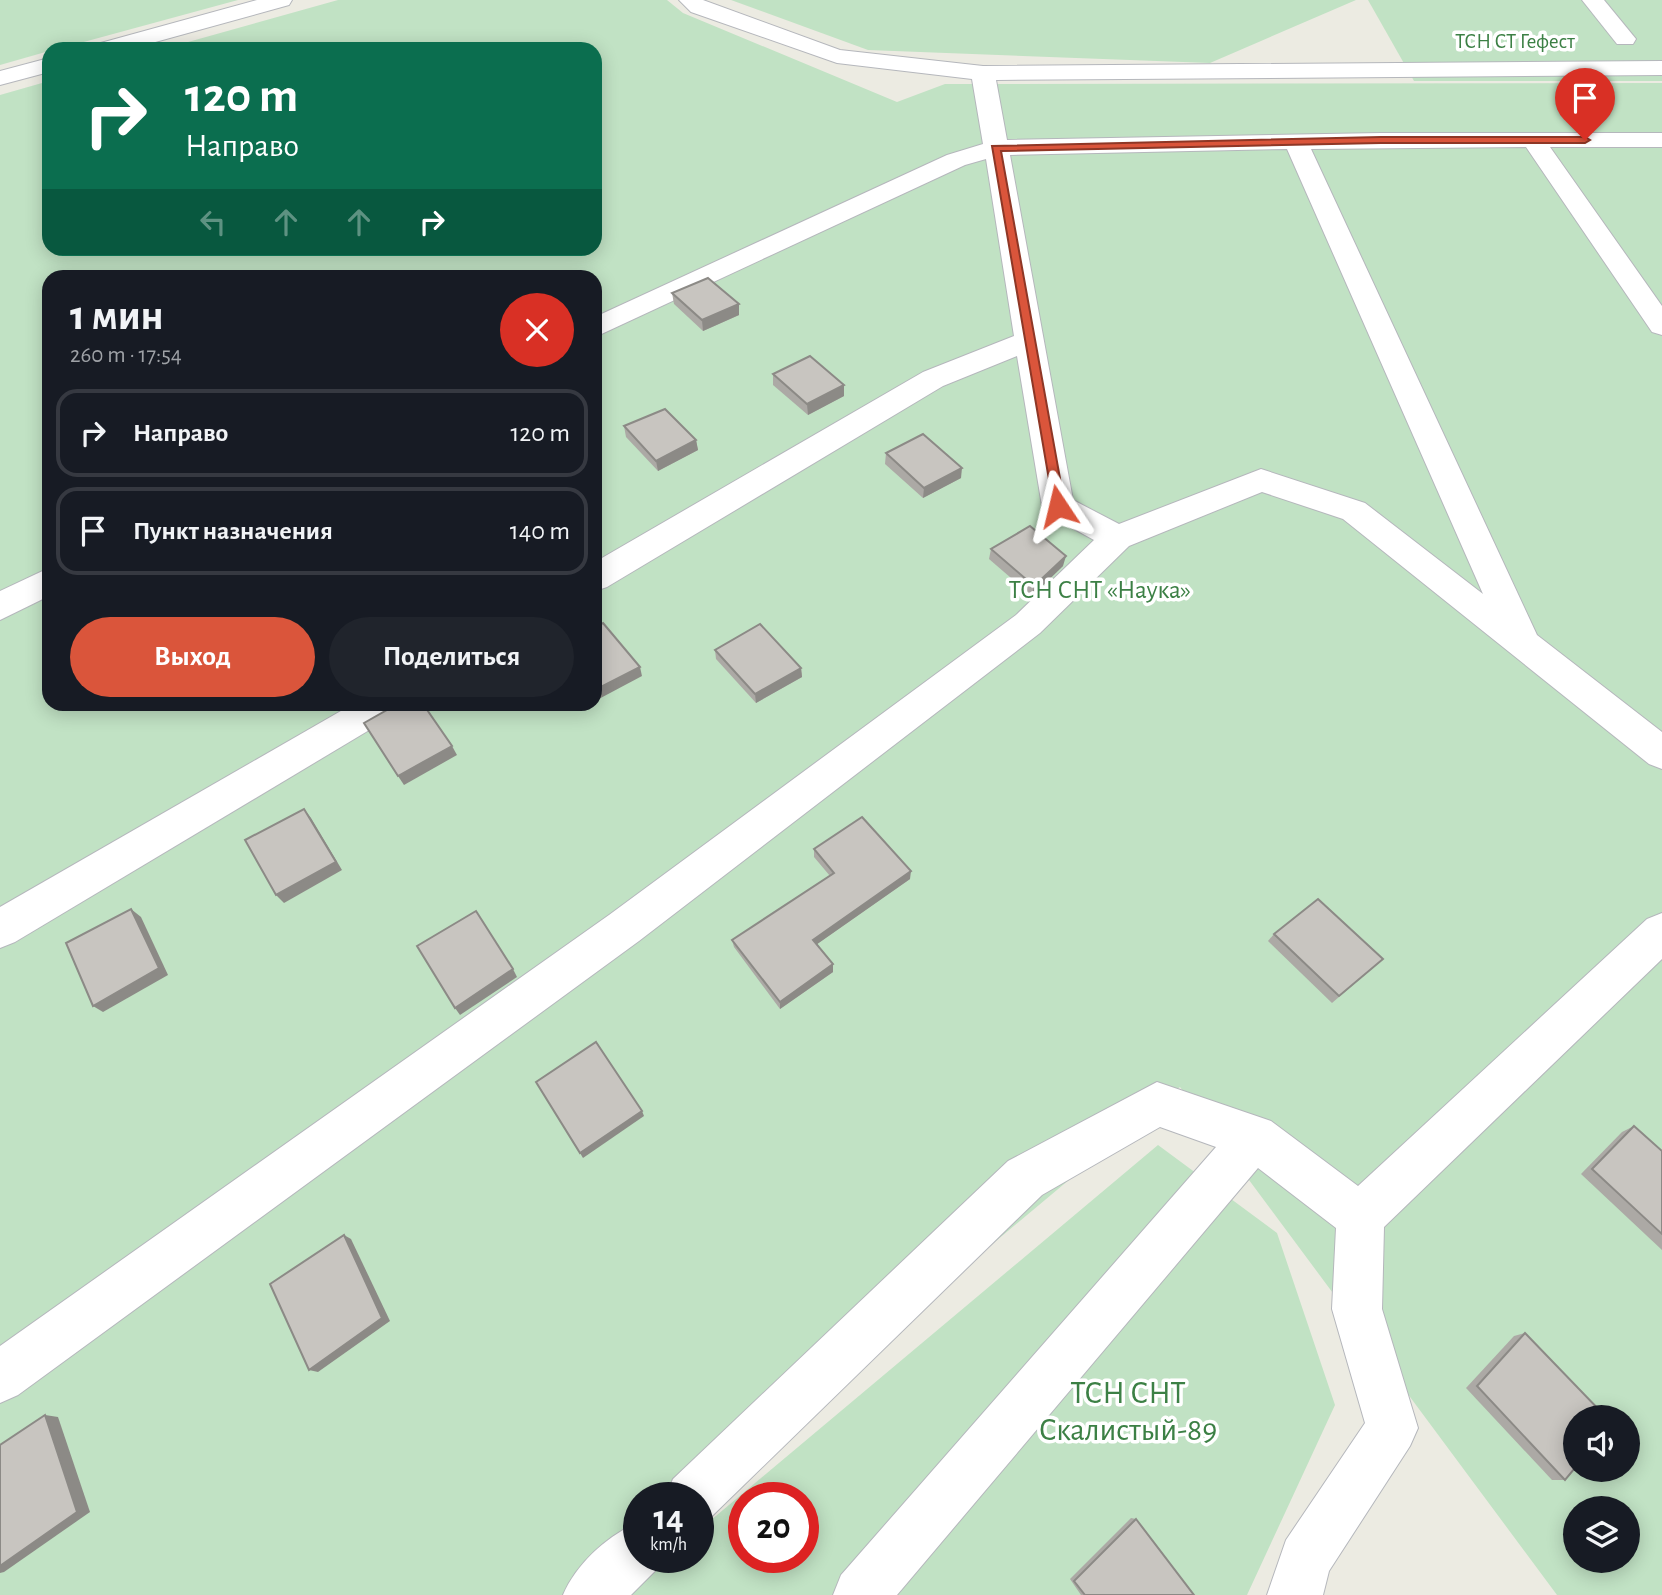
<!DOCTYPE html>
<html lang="ru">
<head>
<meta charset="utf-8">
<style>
	:root { --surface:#171b24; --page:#20242c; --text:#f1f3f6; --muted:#9ea1a6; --line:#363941; --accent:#da553b }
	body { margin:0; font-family:"Alegreya Sans",sans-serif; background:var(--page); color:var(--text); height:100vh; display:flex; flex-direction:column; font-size:26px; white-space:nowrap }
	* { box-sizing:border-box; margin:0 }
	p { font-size:23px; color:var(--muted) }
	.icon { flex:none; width:38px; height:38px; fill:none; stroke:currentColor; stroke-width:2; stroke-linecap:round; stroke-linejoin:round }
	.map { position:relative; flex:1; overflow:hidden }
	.drawer { position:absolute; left:42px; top:270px; width:560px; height:441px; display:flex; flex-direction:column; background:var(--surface); border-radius:21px; box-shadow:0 4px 18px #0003 }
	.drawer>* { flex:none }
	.banner { position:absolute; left:42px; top:42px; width:560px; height:214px; border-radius:21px; box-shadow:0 4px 18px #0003; background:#0b6e4f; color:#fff; overflow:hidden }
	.fabs { position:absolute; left:1563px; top:1405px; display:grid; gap:14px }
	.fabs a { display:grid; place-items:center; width:77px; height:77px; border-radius:50%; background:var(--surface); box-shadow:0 4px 18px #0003; font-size:35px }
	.speed { position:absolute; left:623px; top:1482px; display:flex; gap:14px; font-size:35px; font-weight:700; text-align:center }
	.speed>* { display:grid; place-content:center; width:91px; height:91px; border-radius:50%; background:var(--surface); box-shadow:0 4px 18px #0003; line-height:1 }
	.speed small { font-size:18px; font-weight:400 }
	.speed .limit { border:10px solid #d22; background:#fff; color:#111 }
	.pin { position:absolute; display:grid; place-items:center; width:60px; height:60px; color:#fff; margin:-72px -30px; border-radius:50% 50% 50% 0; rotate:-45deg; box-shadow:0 0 7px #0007 }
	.pin .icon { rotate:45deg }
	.me { position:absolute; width:77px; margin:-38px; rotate:350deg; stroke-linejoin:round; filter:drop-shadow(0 0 5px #0008) }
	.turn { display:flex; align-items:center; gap:24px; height:147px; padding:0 28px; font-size:32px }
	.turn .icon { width:91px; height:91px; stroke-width:2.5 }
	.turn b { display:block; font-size:49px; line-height:60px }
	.lanes { display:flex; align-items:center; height:66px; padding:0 28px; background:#0003; justify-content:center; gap:35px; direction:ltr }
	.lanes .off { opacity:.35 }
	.round { display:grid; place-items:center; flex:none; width:74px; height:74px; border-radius:37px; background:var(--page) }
	.overview { display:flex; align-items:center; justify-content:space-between; height:119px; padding:0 28px }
	h1 { font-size:42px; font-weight:700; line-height:52px }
	.button { display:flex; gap:14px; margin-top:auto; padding:14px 28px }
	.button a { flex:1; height:80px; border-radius:42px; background:var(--accent); color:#fff; font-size:28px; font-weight:700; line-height:80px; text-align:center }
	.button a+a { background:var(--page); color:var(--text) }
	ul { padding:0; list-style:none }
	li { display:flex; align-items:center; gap:21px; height:88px; margin:0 14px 10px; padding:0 14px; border:4px solid var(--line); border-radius:21px }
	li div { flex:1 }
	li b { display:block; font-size:26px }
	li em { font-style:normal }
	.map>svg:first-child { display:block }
	.green { fill:#c1e2c4; fill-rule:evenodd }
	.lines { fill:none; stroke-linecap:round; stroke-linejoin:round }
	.minor-casing { stroke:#b5b7bc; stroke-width:2 }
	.minor { fill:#fff; fill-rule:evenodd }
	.wall { fill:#aca9a5 }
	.shaded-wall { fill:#8c8a86 }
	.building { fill:#c8c5c0; stroke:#8c8a86; stroke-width:2 }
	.route { fill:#da553b; stroke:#8e3726; stroke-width:2 }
	.labels { text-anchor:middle; stroke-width:7; stroke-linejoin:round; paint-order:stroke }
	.far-park-label { font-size:21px; fill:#3c8045; stroke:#fff }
	.park-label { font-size:26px; fill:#3c8045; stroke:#fff }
	.near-park-label { font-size:32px; fill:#3c8045; stroke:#fff }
</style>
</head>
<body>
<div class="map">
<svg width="1662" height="1595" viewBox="0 0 1662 1595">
	<rect width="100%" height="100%" fill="#ecebe2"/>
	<g class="green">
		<path d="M0,0H238L58,49H49V51L0,65Z"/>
		<path d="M338,0H667L683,13L897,102L945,84L1662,83V1595H1557L1180,1087L689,1498H639V1540L573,1595H0V95L49,81V248H595V49H163ZM49,276H595V704H49ZM1575,1418H1628V1470H1575ZM1575,1508H1628V1561H1575Z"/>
		<path d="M731,0H1356L1210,63L868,50Z"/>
		<path d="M1368,0H1662V81H1414Z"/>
		<path d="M1158,1145L1277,1233L1335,1405L1247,1595H622L667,1558H698V1531ZM744,1498H803V1558H744Z"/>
	</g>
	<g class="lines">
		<g class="minor-casing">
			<g id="minor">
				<path d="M257,0H292L289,5L130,49H94L97,44Z"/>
				<path d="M679,0H703L840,50L983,66L1662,61V75L996,80L1007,140L1381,133H1662V147H1550L1662,306V335L1652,332L1526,147L1311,149L1537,635L1662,732V769L1649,764L1343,519L1262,492L1129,546L1040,633L639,941L18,1395L0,1403V1346L609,915L1016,615L1094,540L1047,514L1042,506L1017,356L943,386L607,587L595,591V562L923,372L1014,336L986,159L965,165L595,337V317L947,155L983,144L972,79L837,63L691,12ZM1287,149L1483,594L1365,503L1261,469L1119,524L1073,500L1010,155Z"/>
				<path d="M1582,0H1604L1636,39L1633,44H1617Z"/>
				<path d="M49,58V72L0,85V71Z"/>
				<path d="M49,568V596L0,620V591Z"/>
				<path d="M353,704H401L396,714L15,942L0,948V907Z"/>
				<path d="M1662,913V959L1384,1227L1382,1309L1418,1428L1410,1446L1329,1571L1323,1595H1267L1286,1540L1365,1423L1332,1309L1336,1228L1258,1168L897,1595H833L841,1575L1216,1147L1160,1127L1042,1195L711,1517L698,1522V1498H665L673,1479L1008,1161L1157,1082L1271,1121L1358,1186L1647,919Z"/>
				<path d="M639,1522V1558H663L658,1568L631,1595H563C576,1564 608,1535 639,1522Z"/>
			</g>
		</g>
		<use href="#minor" class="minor"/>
	</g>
	<g class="wall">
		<path d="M672,293L739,315L703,331L674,304Z"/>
		<path d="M773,374L844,385V396L808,415L773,385Z"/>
		<path d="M624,426L696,440L698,450L658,471L626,437Z"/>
		<path d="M886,453L961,478L923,498L885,464Z"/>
		<path d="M991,549L1063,566L1032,596L989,559Z"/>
		<path d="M715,650L801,668L802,677L756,703L716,659Z"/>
		<path d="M814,849L910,879L817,944L833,964V972L780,1009L734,947L732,940L830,876L814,857Z"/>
		<path d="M1274,934L1383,959L1332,1003L1268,941Z"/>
		<path d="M1634,1126L1662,1151V1250L1581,1174L1622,1132Z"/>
		<path d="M1525,1333L1565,1480H1552L1466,1388L1514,1336Z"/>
		<path d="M1131,1518L1136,1519L1194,1595H1081L1070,1579Z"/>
	</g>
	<g class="shaded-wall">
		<path d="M739,304V315L703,331L702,320Z"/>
		<path d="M844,385V396L808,415L807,404Z"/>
		<path d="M696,440L698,450L658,471L656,461Z"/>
		<path d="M962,468L961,478L923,498L924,488Z"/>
		<path d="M1066,556L1063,566L1032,596L1034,586Z"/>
		<path d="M640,667L642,676L595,701V690Z"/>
		<path d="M801,668L802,677L756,703L755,694Z"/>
		<path d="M452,746L457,755L404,785L398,776Z"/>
		<path d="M304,809L311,818L342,870L284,903L276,895Z"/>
		<path d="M911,871L910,879L813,947V940Z"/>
		<path d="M131,909L141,917L168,975L103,1012L93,1006Z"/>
		<path d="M833,964V972L780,1009V1002Z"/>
		<path d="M513,969L517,977L460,1015L455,1008Z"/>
		<path d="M642,1111L644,1116L583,1158L580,1153Z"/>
		<path d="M344,1235L351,1239L390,1321L318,1372L309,1370Z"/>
		<path d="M45,1415L58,1417L90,1512L4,1572L0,1573V1566Z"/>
	</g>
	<g class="building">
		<path d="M708,278L739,304L702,320L672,293Z"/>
		<path d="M810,356L844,385L807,404L773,374Z"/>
		<path d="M665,409L696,440L656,461L624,426Z"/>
		<path d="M923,434L962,468L924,488L886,453Z"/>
		<path d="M1030,526L1066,556L1034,586L991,549Z"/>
		<path d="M603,623L640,667L595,690V628Z"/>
		<path d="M760,624L801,668L755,694L715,650Z"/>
		<path d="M393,704H423L452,746L398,776L364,723L392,707Z"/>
		<path d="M304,809L336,862L276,895L245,840Z"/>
		<path d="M862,817L911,871L813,940L833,964L780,1002L732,940L834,873L814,849Z"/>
		<path d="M1318,899L1383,959L1339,996L1274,934Z"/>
		<path d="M131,909L159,968L93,1006L66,943Z"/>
		<path d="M476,911L513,969L455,1008L417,946Z"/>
		<path d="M596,1042L642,1111L580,1153L536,1082Z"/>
		<path d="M1634,1126L1662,1151V1234L1592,1169Z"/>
		<path d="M344,1235L382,1318L309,1370L270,1284Z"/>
		<path d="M1525,1333L1607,1418H1575V1468L1565,1480L1477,1386Z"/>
		<path d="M45,1415L77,1512L0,1566V1445Z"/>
		<path d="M1136,1519L1194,1595H1085L1074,1581Z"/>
	</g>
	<path class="route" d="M1381,137H1585L1590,140L1585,143H1381L1001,151L1065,506L1058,511L1054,509L992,146Z"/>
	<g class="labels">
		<g class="far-park-label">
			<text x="1515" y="48">ТСН СТ Гефест</text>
		</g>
		<g class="park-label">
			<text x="1100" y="598">ТСН СНТ «Наука»</text>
		</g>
		<g class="near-park-label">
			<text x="1128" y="1403">ТСН СНТ<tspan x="1128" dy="37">Скалистый-89</tspan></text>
		</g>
	</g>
</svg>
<div class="fabs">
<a><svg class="icon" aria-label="sound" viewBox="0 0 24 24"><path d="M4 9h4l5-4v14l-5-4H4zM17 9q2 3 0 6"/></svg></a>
<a><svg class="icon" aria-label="layers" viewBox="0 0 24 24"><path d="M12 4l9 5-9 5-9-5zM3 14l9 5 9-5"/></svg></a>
</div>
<div class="speed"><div>14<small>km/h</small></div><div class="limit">20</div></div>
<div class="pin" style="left:1585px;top:140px;background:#d93025"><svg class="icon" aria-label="arrive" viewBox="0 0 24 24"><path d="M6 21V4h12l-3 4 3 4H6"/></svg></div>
<svg class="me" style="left:1058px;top:506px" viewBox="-20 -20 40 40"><path d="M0-17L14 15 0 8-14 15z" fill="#da553b" stroke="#fff" stroke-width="4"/></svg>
<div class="banner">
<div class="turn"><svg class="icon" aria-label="right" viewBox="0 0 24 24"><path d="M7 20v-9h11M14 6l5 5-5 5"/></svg><div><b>120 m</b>Направо</div></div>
<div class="lanes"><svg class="icon off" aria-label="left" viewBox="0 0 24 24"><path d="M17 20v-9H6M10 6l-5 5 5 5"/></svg><svg class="icon off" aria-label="ahead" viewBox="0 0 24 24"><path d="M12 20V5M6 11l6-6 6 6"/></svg><svg class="icon off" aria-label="ahead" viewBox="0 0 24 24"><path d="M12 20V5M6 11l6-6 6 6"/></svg><svg class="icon" aria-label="right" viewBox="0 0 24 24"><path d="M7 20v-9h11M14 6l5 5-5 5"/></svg></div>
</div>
<section class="drawer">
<div class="overview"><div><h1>1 мин</h1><p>260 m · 17:54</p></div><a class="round" style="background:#d93025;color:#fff"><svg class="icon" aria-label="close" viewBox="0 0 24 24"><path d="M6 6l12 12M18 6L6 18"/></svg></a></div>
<ul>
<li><svg class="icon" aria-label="right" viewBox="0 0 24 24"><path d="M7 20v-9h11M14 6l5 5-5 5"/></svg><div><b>Направо</b></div><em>120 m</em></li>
<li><svg class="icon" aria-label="arrive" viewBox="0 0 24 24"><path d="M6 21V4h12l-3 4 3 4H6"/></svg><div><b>Пункт назначения</b></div><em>140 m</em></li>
</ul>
<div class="button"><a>Выход</a><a>Поделиться</a></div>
</section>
</div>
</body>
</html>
